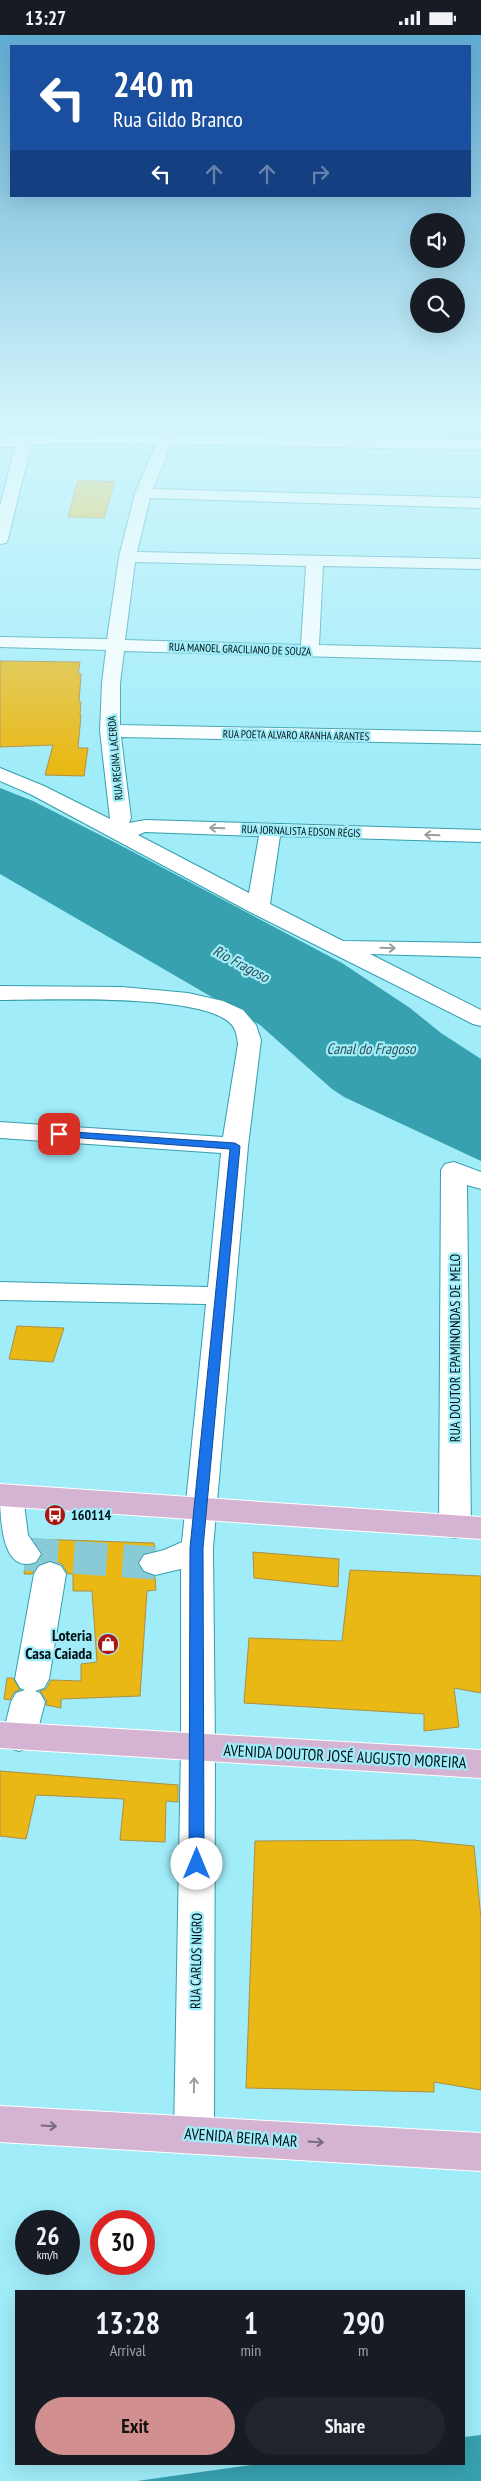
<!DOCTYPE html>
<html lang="en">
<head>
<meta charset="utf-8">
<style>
	:root { --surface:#171b24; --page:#20242c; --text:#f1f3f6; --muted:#9ea1a6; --accent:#d1908f }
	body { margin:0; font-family:"PT Sans Narrow",sans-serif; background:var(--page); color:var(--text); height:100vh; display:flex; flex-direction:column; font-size:19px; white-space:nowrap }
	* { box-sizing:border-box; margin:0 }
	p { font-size:16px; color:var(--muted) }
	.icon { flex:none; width:28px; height:28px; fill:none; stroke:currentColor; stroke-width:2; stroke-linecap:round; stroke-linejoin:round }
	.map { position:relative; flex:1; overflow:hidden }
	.side { position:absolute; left:15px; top:2255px; width:450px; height:175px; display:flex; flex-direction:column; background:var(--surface); border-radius:0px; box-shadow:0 5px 20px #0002 }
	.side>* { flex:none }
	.hud { position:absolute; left:10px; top:10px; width:461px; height:152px; border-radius:0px; box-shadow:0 5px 20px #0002; background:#1a4fa0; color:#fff; overflow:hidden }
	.buttons { position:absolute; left:410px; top:178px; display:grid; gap:10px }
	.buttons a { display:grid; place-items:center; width:55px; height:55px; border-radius:50%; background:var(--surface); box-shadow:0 5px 20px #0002; font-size:25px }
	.speed { position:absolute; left:15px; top:2175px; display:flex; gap:10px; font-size:25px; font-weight:700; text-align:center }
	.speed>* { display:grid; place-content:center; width:65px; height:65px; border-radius:50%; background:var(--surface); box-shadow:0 5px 20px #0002; line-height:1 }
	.speed small { font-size:12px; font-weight:400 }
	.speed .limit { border:8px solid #d22; background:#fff; color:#111 }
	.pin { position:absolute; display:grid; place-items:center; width:42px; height:42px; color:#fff; margin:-21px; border-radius:10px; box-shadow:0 2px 8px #0006 }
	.me { position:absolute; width:55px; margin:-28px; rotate:0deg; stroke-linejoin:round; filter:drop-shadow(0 0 4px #0008) }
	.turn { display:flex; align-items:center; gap:18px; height:105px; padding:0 20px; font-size:22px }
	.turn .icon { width:65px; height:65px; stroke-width:2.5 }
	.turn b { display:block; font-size:35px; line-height:42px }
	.lanes { display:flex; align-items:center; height:48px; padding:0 20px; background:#0003; justify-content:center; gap:25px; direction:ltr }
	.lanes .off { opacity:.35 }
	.eta { display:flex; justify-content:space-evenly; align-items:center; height:85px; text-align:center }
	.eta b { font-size:30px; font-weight:800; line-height:35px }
	.action { display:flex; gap:10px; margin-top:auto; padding:10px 20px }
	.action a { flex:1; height:58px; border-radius:30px; background:var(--accent); color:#111; font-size:20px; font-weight:800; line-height:58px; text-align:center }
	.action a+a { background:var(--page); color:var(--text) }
	.status { display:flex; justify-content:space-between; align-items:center; height:35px; padding:0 25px; background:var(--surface); direction:ltr }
	.status svg { height:14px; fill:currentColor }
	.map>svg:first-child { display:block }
	.water { fill:#37a1b0 }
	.building { fill:#e9b814; stroke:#aa8f48 }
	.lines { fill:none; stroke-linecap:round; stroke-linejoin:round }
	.minor-tunnel { stroke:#88cbd7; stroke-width:33; stroke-dasharray:33 16; stroke-linecap:butt }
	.minor-casing { stroke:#349ead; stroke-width:2 }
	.major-casing { stroke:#fff; stroke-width:2 }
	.minor { fill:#fff; fill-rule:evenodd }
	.major { fill:#d5b4d3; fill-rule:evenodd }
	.oneway { stroke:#99a0a1 }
	.oneway2 { stroke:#756b7e }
	.route { fill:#1a73e8; stroke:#114b97 }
	.labels { text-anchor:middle; stroke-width:4.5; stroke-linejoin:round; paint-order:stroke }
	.far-street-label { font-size:11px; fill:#001215; stroke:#a0ecf9 }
	.street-label { font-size:14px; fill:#001215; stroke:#a0ecf9 }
	.poi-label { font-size:14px; font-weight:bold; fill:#001215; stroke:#a0ecf9; text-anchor:start }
	.water-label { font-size:15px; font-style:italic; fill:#2d4d52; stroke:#a0ecf9 }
	.near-poi-label { font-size:16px; font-weight:bold; fill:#001215; stroke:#a0ecf9; text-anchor:end }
	.near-street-label { font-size:16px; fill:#001215; stroke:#a0ecf9 }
</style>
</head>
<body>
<div class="status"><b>13:27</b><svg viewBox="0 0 49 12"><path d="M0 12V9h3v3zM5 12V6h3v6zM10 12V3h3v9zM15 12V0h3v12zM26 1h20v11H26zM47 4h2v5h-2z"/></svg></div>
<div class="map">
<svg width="481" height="2446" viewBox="0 0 481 2446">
	<rect width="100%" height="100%" fill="#a0ecf9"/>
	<g class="water">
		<path d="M0,753L33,766L120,810L342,928L410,973L441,998L481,1024V1126L344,1062L332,1054L260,990L0,839Z"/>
		<path d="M481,2400V2446H137L258,2429H464V2402Z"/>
	</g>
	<g class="building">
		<path d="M78,445L115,447L104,483L68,482Z"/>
		<path d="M0,626L80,627L78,639H81L79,667H81L80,680H81L78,713H88L84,741L45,740L53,710L0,712Z"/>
		<path d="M17,1291L64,1293L53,1327L9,1324Z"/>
		<path d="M33,1504L154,1508L155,1515L144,1518L137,1527L142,1537L155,1542L156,1555L147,1556L140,1661L61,1664V1673L46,1670L47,1666L40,1656L46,1654L51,1645L81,1646V1629L97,1627L92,1556H73V1539H68L62,1529L51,1525L38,1529L32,1539H24L25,1531L36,1529L43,1520Z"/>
		<path d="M253,1517L339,1524L338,1552L254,1543Z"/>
		<path d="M350,1535L481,1541V1658L454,1653L459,1692L424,1696V1679L244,1668L249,1603L342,1606Z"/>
		<path d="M7,1643H13L20,1655L14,1657L10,1665L4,1664Z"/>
		<path d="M0,1736L178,1750V1767L166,1766L165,1807L120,1805L124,1764L36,1760L26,1804L0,1801Z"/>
		<path d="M413,1805L474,1811L481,1883V2055L434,2047V2057L246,2053L255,1806Z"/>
	</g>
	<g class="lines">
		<path class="minor-tunnel" d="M25,1519L155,1528"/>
		<g class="minor-casing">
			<g id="minor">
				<path d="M163,391H178L175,400L481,405V415L171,409L153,454L481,463V473L150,463L137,517L481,524V534L323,531L319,610L481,614V626L124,616L120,648V690L481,697V709L121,702L131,783L129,788L145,785L481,795V807L280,801L270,869L343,906L481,908V922L370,919L481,975V991L473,989L250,877L30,759L0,746V733L44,751L110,784L100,696L102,648L106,615L0,612V602L107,604L119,522L135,458L156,409L70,408L31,410L8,504L6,508L0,509V471L15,412H0V402L70,398L160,400ZM135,527L306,531L301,610L125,605ZM145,797L259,801L249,858L138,800Z"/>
				<path d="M0,951L122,952L188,958L223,966L243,975L256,990L261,1005L248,1111L213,1513L215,1713L214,2099L208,2112L194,2118L180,2112L174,2099L181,1713V1534L155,1540L144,1536L139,1528L144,1520L164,1515L182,1507L206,1269L0,1265V1247L208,1252L221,1118L0,1103V1087L223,1102L238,1009C237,1002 236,993 230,988C198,958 46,965 0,965Z"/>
				<path d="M454,1127L481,1137V1154L467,1150L471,1492L466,1500L455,1503L444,1500L439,1492L441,1135L445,1129Z"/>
				<path d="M7,1450L18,1453L23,1461L28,1500L41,1519L36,1527C0,1541 0,1479 0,1452Z"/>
				<path d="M50,1527L61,1531L66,1539L49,1644L44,1653L35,1656L40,1658L45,1667L36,1702L31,1712L19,1716L7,1712L2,1702L11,1667L16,1658L25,1655L20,1653L15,1644L34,1539L39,1531Z"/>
			</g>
		</g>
		<g class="major-casing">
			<g id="major">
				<path d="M0,1449L481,1482V1504L0,1471Z"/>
				<path d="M0,1687L481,1715V1743L0,1713Z"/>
				<path d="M0,2071L481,2098V2136L0,2107Z"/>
			</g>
		</g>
		<use href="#minor" class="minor"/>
		<use href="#major" class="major"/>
	</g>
	<defs><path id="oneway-shaft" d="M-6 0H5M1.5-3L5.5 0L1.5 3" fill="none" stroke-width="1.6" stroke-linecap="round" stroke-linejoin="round" transform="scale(1.25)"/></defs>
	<g class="oneway">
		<use href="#oneway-shaft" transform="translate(217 793) rotate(-178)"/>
		<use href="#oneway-shaft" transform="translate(432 800) rotate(-178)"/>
		<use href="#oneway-shaft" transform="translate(388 913) rotate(2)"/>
		<use href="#oneway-shaft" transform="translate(194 2050) rotate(-89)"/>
	</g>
	<g class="oneway2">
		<use href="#oneway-shaft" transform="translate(49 2091) rotate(3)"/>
		<use href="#oneway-shaft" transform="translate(316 2107) rotate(4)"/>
	</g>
	<linearGradient id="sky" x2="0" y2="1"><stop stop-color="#61acd2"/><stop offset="0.53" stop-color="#d4f6fc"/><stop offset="1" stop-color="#d4f6fc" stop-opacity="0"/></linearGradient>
	<rect width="481" height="734" fill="url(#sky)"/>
	<path class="route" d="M59,1096L235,1108L240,1111L203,1513L204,1829L202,1833L197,1835L192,1833L189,1829L190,1513L230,1114L55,1101V1097Z"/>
	<defs>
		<g id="bus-disc" transform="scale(1.125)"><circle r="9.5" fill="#aa1712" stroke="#a0ecf9"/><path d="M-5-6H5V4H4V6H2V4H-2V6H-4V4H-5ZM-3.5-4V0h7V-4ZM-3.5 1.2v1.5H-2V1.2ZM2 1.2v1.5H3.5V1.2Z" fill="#fff"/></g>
		<g id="shop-disc" transform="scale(1.125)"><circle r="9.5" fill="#aa1712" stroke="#a0ecf9"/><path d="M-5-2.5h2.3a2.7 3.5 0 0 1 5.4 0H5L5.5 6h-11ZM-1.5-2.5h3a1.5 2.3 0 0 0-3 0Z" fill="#fff"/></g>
	</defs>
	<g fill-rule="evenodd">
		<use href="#bus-disc" x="55" y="1480"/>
		<use href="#shop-disc" x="108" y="1609"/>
	</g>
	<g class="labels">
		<g class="far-street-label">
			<text transform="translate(240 614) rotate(2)" y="4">RUA MANOEL GRACILIANO DE SOUZA</text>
			<text transform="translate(296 700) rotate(1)" y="4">RUA POETA ALVARO ARANHA ARANTES</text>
			<text transform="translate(115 723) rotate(-95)" y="4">RUA REGINA LACERDA</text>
			<text transform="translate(301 796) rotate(2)" y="4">RUA JORNALISTA EDSON RÉGIS</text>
		</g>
		<g class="street-label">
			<text transform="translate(455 1313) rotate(-90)" y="5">RUA DOUTOR EPAMINONDAS DE MELO</text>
			<text transform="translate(196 1926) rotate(-89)" y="5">RUA CARLOS NIGRO</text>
		</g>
		<g class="poi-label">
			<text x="71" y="1485">160114</text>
		</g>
		<g class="water-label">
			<text transform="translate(241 929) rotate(28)" y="5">Rio Fragoso</text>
			<text x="371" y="1019">Canal do Fragoso</text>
		</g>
		<g class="near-poi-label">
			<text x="92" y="1606">Loteria<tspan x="92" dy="18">Casa Caiada</tspan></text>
		</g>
		<g class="near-street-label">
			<text transform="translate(345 1721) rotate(3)" y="6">AVENIDA DOUTOR JOSÉ AUGUSTO MOREIRA</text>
			<text transform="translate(241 2102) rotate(4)" y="6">AVENIDA BEIRA MAR</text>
		</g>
	</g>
</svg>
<div class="buttons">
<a><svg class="icon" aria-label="sound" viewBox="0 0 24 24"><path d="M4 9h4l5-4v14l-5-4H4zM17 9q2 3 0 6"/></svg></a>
<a><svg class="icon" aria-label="search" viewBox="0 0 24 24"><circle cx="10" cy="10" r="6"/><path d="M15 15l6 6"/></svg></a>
</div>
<div class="speed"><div>26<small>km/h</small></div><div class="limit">30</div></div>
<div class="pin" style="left:59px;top:1099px;background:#d93025"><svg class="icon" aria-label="arrive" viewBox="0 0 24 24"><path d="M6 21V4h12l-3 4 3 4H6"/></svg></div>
<svg class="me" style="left:197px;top:1829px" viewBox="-20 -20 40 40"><circle r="19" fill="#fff"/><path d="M0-13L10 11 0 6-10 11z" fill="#1a73e8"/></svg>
<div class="hud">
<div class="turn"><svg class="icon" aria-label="left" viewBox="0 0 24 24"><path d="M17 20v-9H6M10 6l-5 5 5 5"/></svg><div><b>240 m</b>Rua Gildo Branco</div></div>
<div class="lanes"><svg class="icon" aria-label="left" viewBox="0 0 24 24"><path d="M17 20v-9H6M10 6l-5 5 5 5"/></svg><svg class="icon off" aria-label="ahead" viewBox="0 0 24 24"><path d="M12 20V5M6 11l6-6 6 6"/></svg><svg class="icon off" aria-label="ahead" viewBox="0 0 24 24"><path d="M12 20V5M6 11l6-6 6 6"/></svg><svg class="icon off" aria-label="right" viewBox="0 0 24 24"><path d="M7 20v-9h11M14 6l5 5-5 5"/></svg></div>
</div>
<section class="side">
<div class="eta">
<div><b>13:28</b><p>Arrival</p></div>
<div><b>1</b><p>min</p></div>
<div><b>290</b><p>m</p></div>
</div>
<div class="action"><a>Exit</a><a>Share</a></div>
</section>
</div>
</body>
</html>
